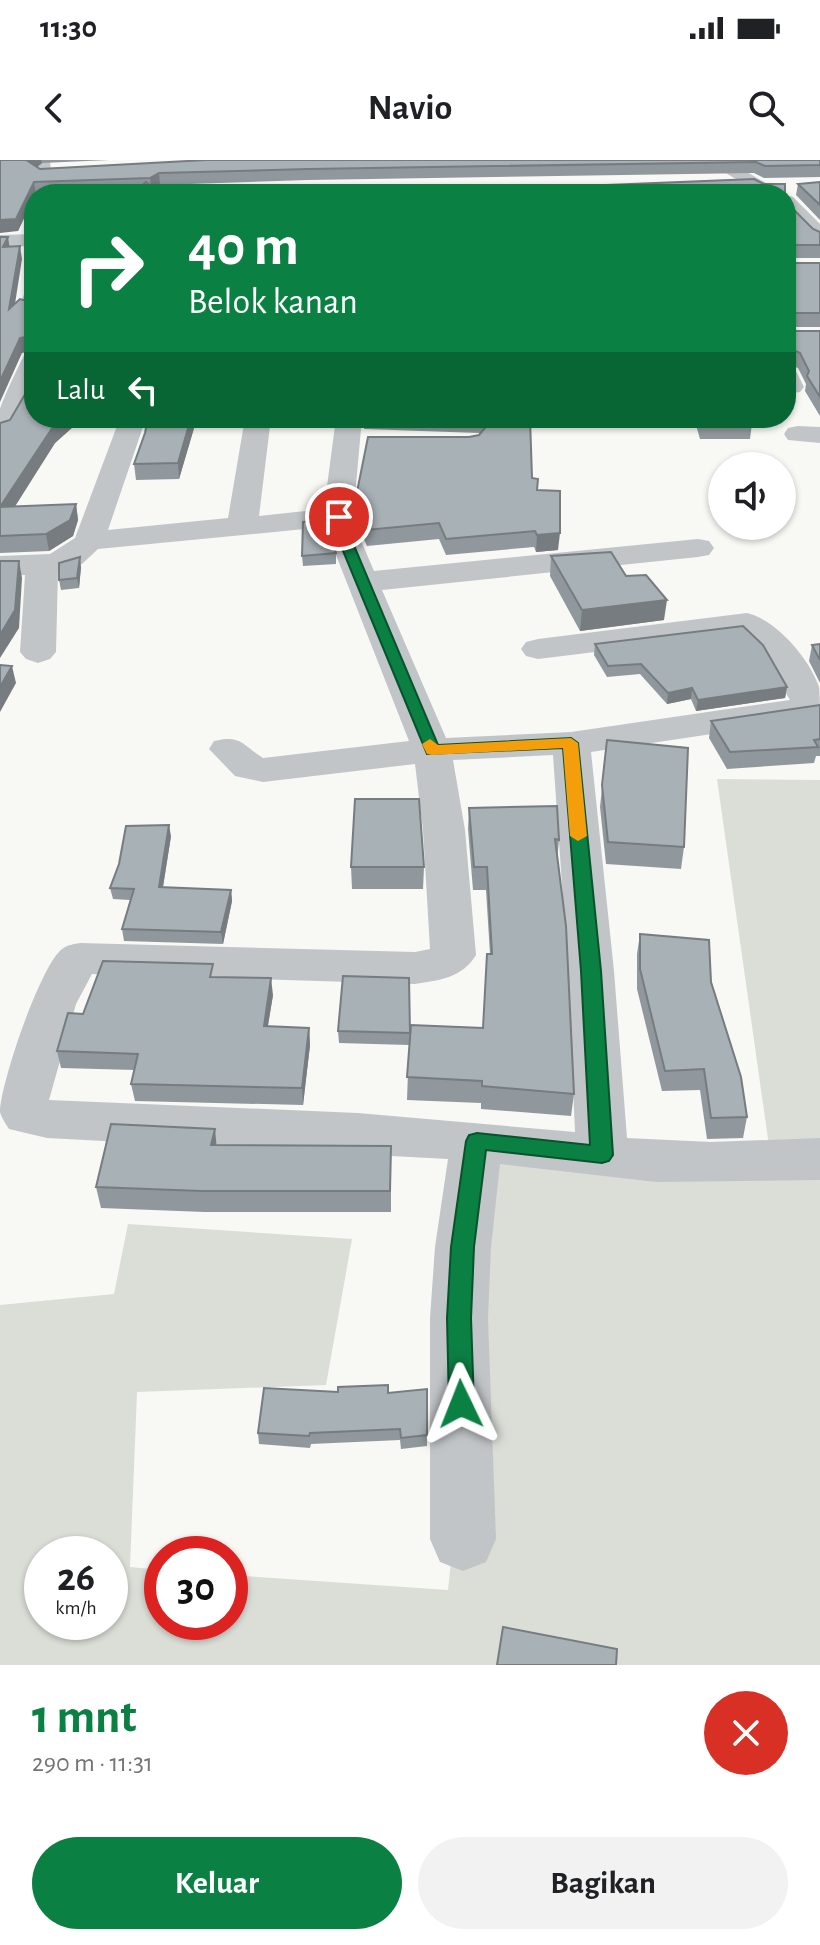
<!DOCTYPE html>
<html lang="id">
<head>
<meta charset="utf-8">
<style>
	:root { --surface:#fff; --page:#f2f2f2; --text:#202124; --muted:#757577; --accent:#0b8043 }
	body { margin:0; font-family:"Alegreya Sans",sans-serif; background:var(--page); color:var(--text); height:100vh; display:flex; flex-direction:column; font-size:30px; white-space:nowrap }
	* { box-sizing:border-box; margin:0 }
	p { font-size:26px; color:var(--muted) }
	.icon { flex:none; width:44px; height:44px; fill:none; stroke:currentColor; stroke-width:2; stroke-linecap:round; stroke-linejoin:round }
	.map { position:relative; height:1505px; overflow:hidden }
	.panel { display:flex; flex-direction:column; background:var(--surface); flex:1 }
	.panel>* { flex:none }
	.guide { position:absolute; left:24px; top:24px; width:772px; height:244px; border-radius:32px; box-shadow:0 2px 6px #0004; background:#0b8043; color:#fff; overflow:hidden }
	.tools { position:absolute; left:708px; top:292px; display:grid; gap:16px }
	.tools a { display:grid; place-items:center; width:88px; height:88px; border-radius:50%; background:var(--surface); box-shadow:0 2px 6px #0004; font-size:40px }
	.speed { position:absolute; left:24px; top:1376px; display:flex; gap:16px; font-size:40px; font-weight:700; text-align:center }
	.speed>* { display:grid; place-content:center; width:104px; height:104px; border-radius:50%; background:var(--surface); box-shadow:0 2px 6px #0004; line-height:1 }
	.speed small { font-size:20px; font-weight:400 }
	.speed .limit { border:12px solid #d22; background:#fff; color:#111 }
	.pin { position:absolute; display:grid; place-items:center; width:68px; height:68px; color:#fff; margin:-34px; border:4px solid #fff; border-radius:50%; box-shadow:0 2px 8px #0007 }
	.me { position:absolute; width:88px; margin:-44px; rotate:358deg; stroke-linejoin:round; filter:drop-shadow(0 0 6px #0008) }
	.turn { display:flex; align-items:center; gap:28px; height:168px; padding:0 32px; font-size:36px }
	.turn .icon { width:104px; height:104px; stroke-width:2.5 }
	.turn b { display:block; font-size:56px; line-height:68px }
	.then { display:flex; align-items:center; height:76px; padding:0 32px; background:#0003; gap:16px; font-size:30px }
	.round { display:grid; place-items:center; flex:none; width:84px; height:84px; border-radius:42px; background:var(--page) }
	.overview { display:flex; align-items:center; justify-content:space-between; height:136px; padding:0 32px }
	h1 { font-size:48px; font-weight:700; line-height:60px; color:var(--accent) }
	.primary-button { display:flex; gap:16px; margin-top:auto; padding:16px 32px }
	.primary-button a { flex:1; height:92px; border-radius:48px; background:var(--accent); color:#fff; font-size:32px; font-weight:700; line-height:92px; text-align:center }
	.primary-button a+a { background:var(--page); color:var(--text) }
	.status { display:flex; justify-content:space-between; align-items:center; height:56px; padding:0 40px; background:var(--surface); direction:ltr }
	.status svg { height:22px; fill:currentColor }
	header { display:flex; justify-content:space-between; align-items:center; height:104px; padding:0 32px; background:var(--surface); font-size:36px; font-weight:700 }
	.map>svg:first-child { display:block }
	.green { fill:#daded6; fill-rule:evenodd }
	.lines { fill:none; stroke-linecap:round; stroke-linejoin:round }
	.minor { fill:#c1c5c8; fill-rule:evenodd }
	.wall { fill:#90989d }
	.shaded-wall { fill:#767c7f }
	.building { fill:#a8b1b6; stroke:#767c7f; stroke-width:2 }
	.route { fill:#0b8043; stroke:#07532c; stroke-width:2 }
	.slow { fill:#f59e0b }
</style>
</head>
<body>
<div class="status"><b>11:30</b><svg viewBox="0 0 49 12"><path d="M0 12V9h3v3zM5 12V6h3v6zM10 12V3h3v9zM15 12V0h3v12zM26 1h20v11H26zM47 4h2v5h-2z"/></svg></div>
<header><svg class="icon" aria-label="back" viewBox="0 0 24 24"><path d="M15 5l-7 7 7 7"/></svg>Navio<svg class="icon" aria-label="search" viewBox="0 0 24 24"><circle cx="10" cy="10" r="6"/><path d="M15 15l6 6"/></svg></header>
<div class="map">
<svg width="820" height="1505" viewBox="0 0 820 1505">
	<rect width="100%" height="100%" fill="#f8f8f5"/>
	<g class="green">
		<path d="M717,619L820,620V992L770,993Z"/>
		<path d="M493,1001L820,1013V1505H0V1145L114,1134L128,1064L352,1079L326,1225L137,1232L130,1407L162,1410V1462H230V1415L448,1430ZM42,1394H110V1462H42Z"/>
	</g>
	<g class="lines">
		<g class="minor">
			<path d="M32,0H50L52,34H32Z"/>
			<path d="M704,0H726L785,34H761Z"/>
			<path d="M786,35L793,37L820,64V82L813,80L786,52Z"/>
			<path d="M34,74V86L0,87V75Z"/>
			<path d="M34,129V154L26,152C21,145 21,138 26,131Z"/>
			<path d="M34,192V232L10,274L0,276C0,267 0,258 0,249C1,243 21,200 25,194Z"/>
			<path d="M786,206L795,209L804,227L800,232L786,234Z"/>
			<path d="M120,258H146L108,370L228,358L245,258H271L259,356L324,349L336,258H362L354,347L356,369L374,411L698,379L709,381L714,388L709,395L698,397L382,430L446,578L571,572L790,540L763,494L742,474L538,499L526,496L521,489L526,482L538,479L747,453C776,460 809,498 819,527C820,536 820,549 820,558L591,592L614,811L627,978L711,982L820,978V1020L656,1022L500,1004L491,1087L488,1158L496,1379L486,1402L463,1411L440,1402L430,1379V1158L435,1087L448,999L47,978L9,969C6,964 1,957 0,952C0,925 40,806 62,789C67,785 74,784 80,783L415,792L430,789L423,670L415,604L263,622L235,616L209,589L214,581C242,574 243,586 263,598L409,581L325,367L98,389L82,404L58,411L56,492L50,499L38,503L26,499L20,492L25,415L0,416V396L50,394L75,378ZM553,595L568,811L575,972L358,953L49,940L76,844L92,814L415,824C440,820 462,818 476,795L465,670L453,600Z"/>
			<path d="M798,266L820,267V283L788,280L784,274L788,268Z"/>
		</g>
	</g>
	<g class="wall">
		<path d="M0,0H109L42,3L37,7L40,9L820,0V17L764,18L754,13L308,20L160,25L764,24L137,30L34,34L18,71Z"/>
		<path d="M820,22V60L796,35L798,24Z"/>
		<path d="M786,42L813,69L820,72V98H786Z"/>
		<path d="M786,103H820V167H786V171H820V256L805,231L806,224L798,208L788,204L786,200Z"/>
		<path d="M34,258H83L55,283L14,347L76,344L78,360L73,376L49,391L0,393V263Z"/>
		<path d="M197,258L179,319L136,320L134,304L145,273Z"/>
		<path d="M364,258H530L532,318L558,390L536,392L534,387L446,395L439,379L367,386L359,368L357,332L469,277L480,275L479,273L364,269Z"/>
		<path d="M694,258H750L752,264L750,279H700Z"/>
		<path d="M336,393V404L303,406L302,396Z"/>
		<path d="M551,396L626,416L664,460L580,471L550,416Z"/>
		<path d="M81,407L79,428L61,430L59,420Z"/>
		<path d="M595,484L787,527L785,538L696,551L691,539L667,544L640,514L607,517L594,495Z"/>
		<path d="M820,484V523L809,501L812,485Z"/>
		<path d="M820,545V596H816L814,603L727,609L709,578L711,561Z"/>
		<path d="M607,580L684,687L681,709L606,704L600,647Z"/>
		<path d="M469,648L559,680L557,701L574,934L571,956L481,949V943L407,940L409,885L339,883L338,871L411,868H483L490,794L486,730H473L468,669Z"/>
		<path d="M171,676L163,727L231,730L232,741L223,784L124,781L122,769L130,740L113,739L110,728Z"/>
		<path d="M351,707H424L423,729H352Z"/>
		<path d="M640,774L711,822L747,957L743,978L707,979L700,930L662,931L637,829V794Z"/>
		<path d="M214,817L273,835L268,866L309,868L310,885L303,945L135,941L131,924L135,910L61,908L57,891L83,854Z"/>
		<path d="M217,985L391,986V1052H205L101,1048L96,1027Z"/>
		<path d="M427,1229V1286L401,1289L400,1280L311,1284L310,1288L259,1284L258,1273L338,1232L388,1233Z"/>
	</g>
	<g class="shaded-wall">
		<path d="M30,0H41L42,3L30,13L28,1Z"/>
		<path d="M159,13L160,25L151,30L150,18Z"/>
		<path d="M34,22L36,34H34V38L18,71L0,73V60Z"/>
		<path d="M8,77L10,90L3,87Z"/>
		<path d="M20,86L22,99L12,163L9,149Z"/>
		<path d="M34,175V190L22,193L0,242V221L20,178Z"/>
		<path d="M63,258H83L55,283L4,364L0,347L53,267Z"/>
		<path d="M191,258H197L179,319L178,303Z"/>
		<path d="M76,344L78,360L73,376L49,391L46,374Z"/>
		<path d="M560,373L558,390L536,392L537,375Z"/>
		<path d="M80,397L81,407L79,428L77,418Z"/>
		<path d="M19,401L22,418L19,468L0,498V475Z"/>
		<path d="M667,440L664,460L580,471L582,450Z"/>
		<path d="M12,506L16,523L0,552V527Z"/>
		<path d="M787,527L785,538L696,551L698,540Z"/>
		<path d="M692,528L691,539L667,544L668,533Z"/>
		<path d="M169,665L171,676L161,739L159,727Z"/>
		<path d="M231,730L232,741L223,784L221,772Z"/>
		<path d="M271,818L273,835L265,882L264,866Z"/>
		<path d="M309,868L310,885L303,945L302,928Z"/>
		<path d="M215,969L217,990L211,985Z"/>
	</g>
	<g class="building">
		<path d="M0,0H30L28,1L40,9L206,0H820V5L765,6L756,2L308,9L159,13L150,18L34,22L16,59L0,60Z"/>
		<path d="M754,19L764,24H785V34H133L146,22L149,25H606Z"/>
		<path d="M820,22V45L798,24Z"/>
		<path d="M786,42L813,69L820,72V85H786Z"/>
		<path d="M0,77H8L3,87L20,86L9,149L20,139L34,143V137V211V175L20,178L0,221Z"/>
		<path d="M786,103H820V153H786V171H820V237L807,216L809,211L800,193L791,189L786,182Z"/>
		<path d="M34,219V258H63L53,267L0,347L76,344L70,360L46,374L0,376V263L10,260Z"/>
		<path d="M148,258H191L178,303L134,304L145,273Z"/>
		<path d="M479,258H530L532,318L538,319L537,330L560,331V373L537,375L535,371L446,379L439,363L366,370L359,352L357,332L368,277H469L479,275L485,268Z"/>
		<path d="M700,258H750L752,264H702Z"/>
		<path d="M323,360L336,393L302,396L303,362Z"/>
		<path d="M611,392L626,416L646,415L667,440L582,450L551,396Z"/>
		<path d="M80,397L77,418L59,420V403Z"/>
		<path d="M0,401H19L15,450L0,475Z"/>
		<path d="M743,466L763,485L787,527L698,540L692,528L668,533L641,504L608,506L595,484Z"/>
		<path d="M820,484V500L812,485Z"/>
		<path d="M0,505L12,506L0,527Z"/>
		<path d="M820,545V579L814,580L818,587L730,592L711,561Z"/>
		<path d="M607,580L688,588L684,687L608,682L602,625Z"/>
		<path d="M355,639H419L424,707H351Z"/>
		<path d="M557,646L559,680L555,679L566,766L574,934L482,926V921L407,917L411,865L483,868L487,794H492L487,707H474L469,648Z"/>
		<path d="M169,665L159,727L231,730L221,772L122,769L134,729L110,728L119,704L126,666Z"/>
		<path d="M640,774L709,780L711,822L741,917L747,957L711,958L704,909L665,911L640,809Z"/>
		<path d="M103,801L213,804L210,817L271,818L264,866L309,868L302,928L131,924L138,894L57,891L68,853L83,854Z"/>
		<path d="M343,816L409,818L410,873L338,871Z"/>
		<path d="M111,964L215,969L211,985L391,986L390,1031H201L96,1027Z"/>
		<path d="M388,1225V1233L427,1229V1275L401,1278L400,1269L310,1273L309,1276L258,1273L264,1228L338,1232V1227Z"/>
		<path d="M503,1467L617,1489L616,1505H497Z"/>
	</g>
	<path class="route" d="M335,354L345,357L347,369L438,585L571,578L578,583L601,811L613,995L609,1001L602,1003L486,990L474,1087L471,1158L474,1244L470,1252L461,1255L452,1252L449,1244L447,1158L451,1087L466,981L469,975L477,973L590,985L581,811L563,588L427,594L334,369Z"/>
	<path class="slow" d="M571,578L578,583L587,676L578,681L570,676L563,588L432,595L427,594L422,584L430,579L438,585Z"/>
</svg>
<div class="tools">
<a><svg class="icon" aria-label="sound" viewBox="0 0 24 24"><path d="M4 9h4l5-4v14l-5-4H4zM17 9q2 3 0 6"/></svg></a>
</div>
<div class="speed"><div>26<small>km/h</small></div><div class="limit">30</div></div>
<div class="pin" style="left:339px;top:357px;background:#d93025"><svg class="icon" aria-label="arrive" viewBox="0 0 24 24"><path d="M6 21V4h12l-3 4 3 4H6"/></svg></div>
<svg class="me" style="left:461px;top:1244px" viewBox="-20 -20 40 40"><path d="M0-17L14 15 0 8-14 15z" fill="#0b8043" stroke="#fff" stroke-width="4"/></svg>
<div class="guide">
<div class="turn"><svg class="icon" aria-label="right" viewBox="0 0 24 24"><path d="M7 20v-9h11M14 6l5 5-5 5"/></svg><div><b>40 m</b>Belok kanan</div></div>
<div class="then">Lalu<svg class="icon" aria-label="left" viewBox="0 0 24 24"><path d="M17 20v-9H6M10 6l-5 5 5 5"/></svg></div>
</div>
</div>
<section class="panel">
<div class="overview"><div><h1>1 mnt</h1><p>290 m · 11:31</p></div><a class="round" style="background:#d93025;color:#fff"><svg class="icon" aria-label="close" viewBox="0 0 24 24"><path d="M6 6l12 12M18 6L6 18"/></svg></a></div>
<div class="primary-button"><a>Keluar</a><a>Bagikan</a></div>
</section>
</body>
</html>
